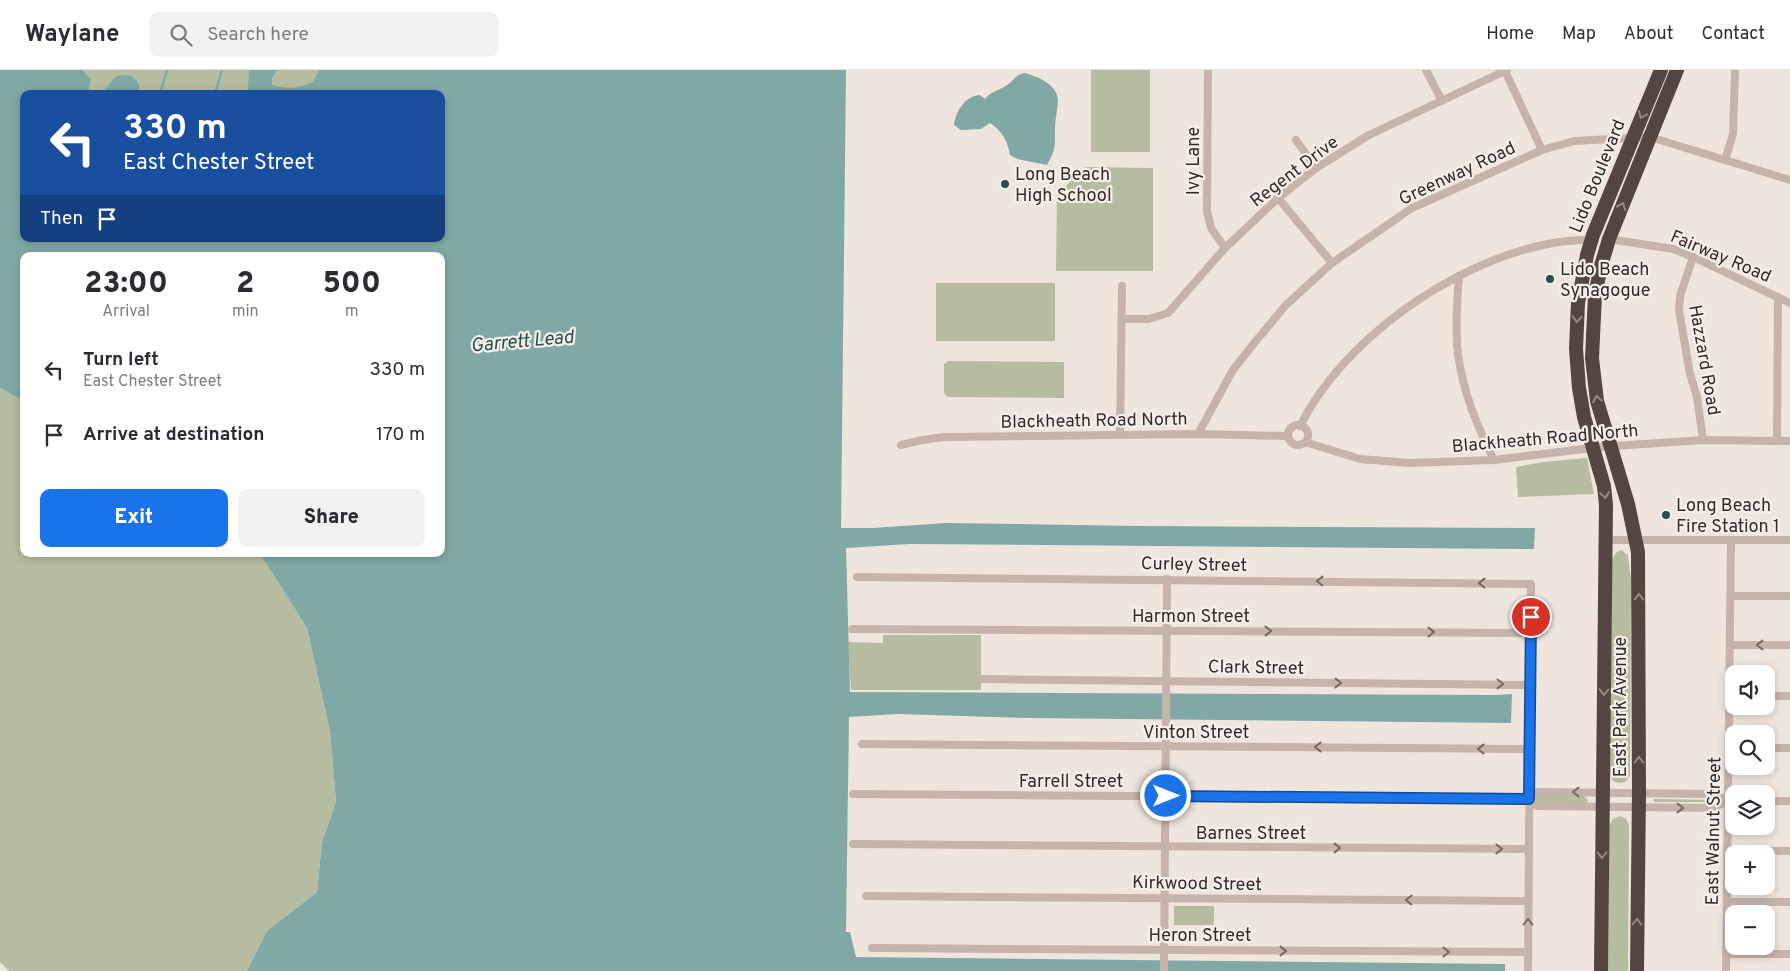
<!DOCTYPE html>
<html lang="en">
<head>
<meta charset="utf-8">
<style>
	:root { --surface:#fff; --page:#f2f2f3; --text:#2b2b33; --muted:#7c7c81; --line:#e1e1e2; --accent:#1a73e8 }
	body { margin:0; font-family:Overpass,sans-serif; background:var(--page); color:var(--text); height:100vh; display:flex; flex-direction:column; font-size:19px; white-space:nowrap }
	* { box-sizing:border-box; margin:0 }
	p { font-size:16px; color:var(--muted) }
	.icon { flex:none; width:28px; height:28px; fill:none; stroke:currentColor; stroke-width:2; stroke-linecap:round; stroke-linejoin:round }
	.map { position:relative; flex:1; overflow:hidden }
	.panel { position:absolute; left:20px; top:182px; width:425px; height:305px; display:flex; flex-direction:column; background:var(--surface); border-radius:10px; box-shadow:0 2px 8px #0003 }
	.panel>* { flex:none }
	.hud { position:absolute; left:20px; top:20px; width:425px; height:152px; border-radius:10px; box-shadow:0 2px 8px #0003; background:#1a4fa0; color:#fff; overflow:hidden }
	.buttons { position:absolute; left:1725px; top:595px; display:grid; gap:10px }
	.buttons a { display:grid; place-items:center; width:50px; height:50px; border-radius:10px; background:var(--surface); box-shadow:0 2px 8px #0003; font-size:25px }
	.pin { position:absolute; display:grid; place-items:center; width:42px; height:42px; color:#fff; margin:-21px; border:2px solid #fff; border-radius:50%; box-shadow:0 1px 5px #0007 }
	.me { position:absolute; width:55px; margin:-28px; rotate:90deg; stroke-linejoin:round; filter:drop-shadow(0 0 4px #0008) }
	.turn { display:flex; align-items:center; gap:18px; height:105px; padding:0 20px; font-size:22px }
	.turn .icon { width:65px; height:65px; stroke-width:2.5 }
	.turn b { display:block; font-size:35px; line-height:42px }
	.then { display:flex; align-items:center; height:48px; padding:0 20px; background:#0003; gap:10px; font-size:19px }
	.eta { display:flex; justify-content:space-evenly; align-items:center; height:85px; text-align:center }
	.eta b { font-size:30px; font-weight:800; line-height:35px }
	.primary-button { display:flex; gap:10px; margin-top:auto; padding:10px 20px }
	.primary-button a { flex:1; height:58px; border-radius:10px; background:var(--accent); color:#fff; font-size:20px; font-weight:800; line-height:58px; text-align:center }
	.primary-button a+a { background:var(--page); color:var(--text) }
	ul { padding:0; list-style:none }
	li { display:flex; align-items:center; gap:15px; height:65px; padding:0 20px }
	li div { flex:1 }
	li b { display:block; font-size:19px }
	li em { font-style:normal }
	header { display:flex; align-items:center; gap:30px; box-sizing:border-box; height:70px; padding:0 25px; background:var(--surface); border-bottom:1px solid var(--line) }
	header strong { font-size:24px }
	nav { display:flex; gap:28px; margin-inline-start:auto; font-size:18px }
	.search { width:350px; height:45px; background:var(--page); display:flex; align-items:center; gap:12px; box-sizing:border-box; padding:0 18px; border-radius:10px; color:var(--muted); font-size:19px }
	.map>svg:first-child { display:block }
	.green { fill:#b6bc9f }
	.water { fill:#80a9a5 }
	.lines { fill:none; stroke-linecap:round; stroke-linejoin:round }
	.stream { stroke:#80a9a5; stroke-width:2.5 }
	.street { stroke:#c6b4ab; stroke-width:8 }
	.highway { stroke:#544541; stroke-width:14 }
	.oneway { stroke:#958984 }
	.oneway2 { stroke:#766964 }
	.route-casing { stroke:#114b97; stroke-width:12 }
	.route { stroke:#1a73e8; stroke-width:9 }
	.poi-dot { fill:#24514e; stroke:#f7efe9; stroke-width:2 }
	.labels { text-anchor:middle; stroke-width:4.5; stroke-linejoin:round; paint-order:stroke }
	.street-label { font-size:18px; fill:#342b29; stroke:#f7efe9 }
	.poi-label { font-size:18px; fill:#342b29; stroke:#f7efe9; text-anchor:start }
	.water-label { font-size:19px; font-style:italic; fill:#24514e; stroke:#f7efe9 }
</style>
</head>
<body>
<header>
<strong>Waylane</strong>
<div class="search"><svg class="icon" aria-label="search" viewBox="0 0 24 24"><circle cx="10" cy="10" r="6"/><path d="M15 15l6 6"/></svg>Search here</div>
<nav><a>Home</a><a>Map</a><a>About</a><a>Contact</a></nav>
</header>
<div class="map">
<svg width="1790" height="901" viewBox="0 0 1790 901">
	<rect width="100%" height="100%" fill="#efe5dd"/>
	<g class="green">
		<path d="M82,0H323L336,24H88L90,9Z"/>
		<rect x="1091" y="0" width="59" height="82"/>
		<path d="M1085,97L1153,98V201H1056L1057,125Z"/>
		<rect x="936" y="213" width="119" height="58"/>
		<path d="M948,291L1064,292V328L947,327L944,323V294Z"/>
		<path d="M0,318L24,331V484H258L266,493L307,558L330,661L336,732L322,772L317,822L267,861L247,901H9L0,892Z"/>
		<path d="M1587,388L1594,424L1518,427L1516,397L1543,392Z"/>
		<path d="M1621,480L1628,485L1631,510L1630,706L1625,712L1619,713L1613,711L1610,705L1611,512C1612,501 1609,484 1621,480Z"/>
		<path d="M883,565H981V620H851L848,572L883,573Z"/>
		<path d="M1538,725L1584,726L1588,730L1585,735L1536,732V727Z"/>
		<path d="M1654,729L1713,730L1714,731L1713,732H1654Z"/>
		<path d="M1620,746L1626,749L1629,755L1628,901H1608L1609,756L1613,749Z"/>
		<rect x="1174" y="836" width="40" height="19"/>
	</g>
	<g class="water">
		<path d="M0,0H82L91,9L88,24H24V169H441V24H250L248,19L249,0H277L272,8V15C287,19 299,19 313,12L319,0H846L841,458H873L946,453L1139,456L1535,458L1534,479L909,474L846,478L850,622L1495,625L1512,624L1511,653L1026,648L897,644L849,647L846,862H850L856,887L1505,894V901H247L267,861L317,822L322,772L336,732L330,661L307,558L266,493L258,484H441V186H24V331L0,318Z"/>
		<path d="M1024,3C1037,6 1057,14 1058,30C1058,39 1055,48 1055,58C1055,75 1056,79 1047,95L1017,89L1010,85C1007,70 1003,62 990,53L981,59L961,60L954,55C956,41 965,26 980,25L985,29C993,20 998,21 1007,15C1013,11 1015,5 1024,3Z"/>
		<path d="M121,5L132,6L139,14V24H101L115,7Z"/>
	</g>
	<g class="lines">
		<g class="stream">
			<path d="M160,24L167,0"/>
			<path d="M215,24L222,0"/>
		</g>
		<g class="street">
			<path d="M1208,0L1207,141L1211,158L1225,178"/>
			<path d="M1426,0L1442,31"/>
			<path d="M1505,1L1542,80"/>
			<path d="M1296,70L1316,98"/>
			<path d="M1725,90L1733,64L1735,0"/>
			<path d="M1278,128L1332,193"/>
			<path d="M1609,169L1673,179L1693,187L1790,233"/>
			<path d="M1693,187L1680,226L1679,240L1690,304L1697,327L1703,370"/>
			<path d="M1459,206C1457,232 1455,258 1458,284C1463,322 1477,356 1494,390"/>
			<path d="M1122,249H1149L1168,243L1225,178L1278,128L1316,98L1369,65L1507,0"/>
			<circle cx="1298" cy="365" r="10"/>
			<path d="M1300,356C1343,270 1450,195 1543,175C1559,171 1575,170 1591,170"/>
			<path d="M1120,364L1122,216"/>
			<path d="M1198,364L1233,300L1255,272L1286,235L1332,193L1412,138L1542,80L1574,71L1650,67L1790,110"/>
			<path d="M1777,371L1778,227"/>
			<path d="M1305,372L1360,389L1409,393L1494,390L1600,377L1703,370L1790,371"/>
			<path d="M901,375L922,370L944,367L1198,364L1288,366"/>
			<path d="M1606,470H1790"/>
			<path d="M857,507L1531,514L1528,901"/>
			<path d="M1731,526H1790"/>
			<path d="M852,559L1530,563"/>
			<path d="M1730,575H1790"/>
			<path d="M981,609L1530,615"/>
			<path d="M1766,626H1790"/>
			<path d="M862,674L1530,679"/>
			<path d="M1766,678H1790"/>
			<path d="M853,724L1529,729"/>
			<path d="M1529,729L1537,736L1713,738L1728,731H1734"/>
			<path d="M1529,729L1538,722L1714,724L1728,731"/>
			<path d="M1766,731H1790"/>
			<path d="M853,774L1529,779"/>
			<path d="M1727,781H1790"/>
			<path d="M866,826L1528,831"/>
			<path d="M1727,832H1790"/>
			<path d="M872,878L1528,882"/>
			<path d="M1726,884H1790"/>
			<path d="M1164,901L1167,509"/>
			<path d="M1726,901L1731,470"/>
		</g>
		<g class="highway">
			<path d="M1601,901L1606,435L1604,416L1584,347L1579,318L1576,279L1578,233L1587,185L1593,165L1661,0"/>
			<path d="M1637,901L1639,723L1638,482L1628,434L1597,331L1592,288L1595,225L1601,196L1609,169L1677,0"/>
		</g>
	</g>
	<defs><path id="oneway-chevron" d="M-2-3.5L2.5 0L-2 3.5" fill="none" stroke-width="1.6" stroke-linecap="round" stroke-linejoin="round" transform="scale(1.25)"/></defs>
	<g class="oneway">
		<use href="#oneway-chevron" transform="translate(1642 45) rotate(113)"/>
		<use href="#oneway-chevron" transform="translate(1622 136) rotate(-68)"/>
		<use href="#oneway-chevron" transform="translate(1577 249) rotate(94)"/>
		<use href="#oneway-chevron" transform="translate(1597 329) rotate(-101)"/>
		<use href="#oneway-chevron" transform="translate(1605 425) rotate(82)"/>
		<use href="#oneway-chevron" transform="translate(1639 527) rotate(-90)"/>
		<use href="#oneway-chevron" transform="translate(1604 622) rotate(91)"/>
		<use href="#oneway-chevron" transform="translate(1639 690) rotate(-90)"/>
		<use href="#oneway-chevron" transform="translate(1602 785) rotate(90)"/>
		<use href="#oneway-chevron" transform="translate(1637 852) rotate(-89)"/>
	</g>
	<g class="oneway2">
		<use href="#oneway-chevron" transform="translate(1320 511) rotate(-179)"/>
		<use href="#oneway-chevron" transform="translate(1482 513) rotate(-179)"/>
		<use href="#oneway-chevron" transform="translate(1268 561)"/>
		<use href="#oneway-chevron" transform="translate(1431 562)"/>
		<use href="#oneway-chevron" transform="translate(1760 575) rotate(-180)"/>
		<use href="#oneway-chevron" transform="translate(1338 613) rotate(1)"/>
		<use href="#oneway-chevron" transform="translate(1500 614) rotate(1)"/>
		<use href="#oneway-chevron" transform="translate(1318 677) rotate(-180)"/>
		<use href="#oneway-chevron" transform="translate(1481 679) rotate(-180)"/>
		<use href="#oneway-chevron" transform="translate(1576 722) rotate(-180)"/>
		<use href="#oneway-chevron" transform="translate(1680 738)"/>
		<use href="#oneway-chevron" transform="translate(1337 778)"/>
		<use href="#oneway-chevron" transform="translate(1499 779)"/>
		<use href="#oneway-chevron" transform="translate(1409 830) rotate(-179)"/>
		<use href="#oneway-chevron" transform="translate(1528 852) rotate(-90)"/>
		<use href="#oneway-chevron" transform="translate(1283 881)"/>
		<use href="#oneway-chevron" transform="translate(1446 882)"/>
	</g>
	<g class="lines">
		<g class="route-casing">
			<path id="route" d="M1166,726L1529,729L1531,547"/>
		</g>
		<use href="#route" class="route"/>
	</g>
	<g class="poi-dot">
		<circle cx="1005" cy="114" r="5"/>
		<circle cx="1550" cy="209" r="5"/>
		<circle cx="1666" cy="445" r="5"/>
	</g>
	<g class="labels">
		<g class="street-label">
			<text transform="translate(1193 91) rotate(-90)" y="6">Ivy Lane</text>
			<text transform="translate(1294 101) rotate(-37)" y="6">Regent Drive</text>
			<text transform="translate(1457 103) rotate(-25)" y="6">Greenway Road</text>
			<text transform="translate(1597 106) rotate(-68)" y="6">Lido Boulevard</text>
			<text transform="translate(1721 186) rotate(23)" y="6">Fairway Road</text>
			<text transform="translate(1705 290) rotate(80)" y="6">Hazzard Road</text>
			<text transform="translate(1094 350) rotate(-1)" y="6">Blackheath Road North</text>
			<text transform="translate(1545 368) rotate(-5)" y="6">Blackheath Road North</text>
			<text transform="translate(1194 494) rotate(1)" y="6">Curley Street</text>
			<text x="1191" y="552">Harmon Street</text>
			<text transform="translate(1256 597) rotate(1)" y="6">Clark Street</text>
			<text transform="translate(1620 637) rotate(-90)" y="6">East Park Avenue</text>
			<text x="1196" y="668">Vinton Street</text>
			<text x="1071" y="717">Farrell Street</text>
			<text transform="translate(1713 761) rotate(-89)" y="6">East Walnut Street</text>
			<text x="1251" y="769">Barnes Street</text>
			<text transform="translate(1197 813) rotate(1)" y="6">Kirkwood Street</text>
			<text x="1200" y="871">Heron Street</text>
		</g>
		<g class="poi-label">
			<text x="1015" y="110">Long Beach<tspan x="1015" dy="21">High School</tspan></text>
			<text x="1560" y="205">Lido Beach<tspan x="1560" dy="21">Synagogue</tspan></text>
			<text x="1676" y="441">Long Beach<tspan x="1676" dy="21">Fire Station 1</tspan></text>
		</g>
		<g class="water-label">
			<text transform="translate(522 270) rotate(-5)" y="7">Garrett Lead</text>
		</g>
	</g>
</svg>
<div class="buttons">
<a><svg class="icon" aria-label="sound" viewBox="0 0 24 24"><path d="M4 9h4l5-4v14l-5-4H4zM17 9q2 3 0 6"/></svg></a>
<a><svg class="icon" aria-label="search" viewBox="0 0 24 24"><circle cx="10" cy="10" r="6"/><path d="M15 15l6 6"/></svg></a>
<a><svg class="icon" aria-label="layers" viewBox="0 0 24 24"><path d="M12 4l9 5-9 5-9-5zM3 14l9 5 9-5"/></svg></a>
<a>+</a>
<a>−</a>
</div>
<div class="pin" style="left:1531px;top:547px;background:#d93025"><svg class="icon" aria-label="arrive" viewBox="0 0 24 24"><path d="M6 21V4h12l-3 4 3 4H6"/></svg></div>
<svg class="me" style="left:1166px;top:726px" viewBox="-20 -20 40 40"><circle r="17" fill="#1a73e8" stroke="#fff" stroke-width="3"/><path d="M0-11L8 9 0 5-8 9z" fill="#fff"/></svg>
<div class="hud">
<div class="turn"><svg class="icon" aria-label="left" viewBox="0 0 24 24"><path d="M17 20v-9H6M10 6l-5 5 5 5"/></svg><div><b>330 m</b>East Chester Street</div></div>
<div class="then">Then<svg class="icon" aria-label="arrive" viewBox="0 0 24 24"><path d="M6 21V4h12l-3 4 3 4H6"/></svg></div>
</div>
<section class="panel">
<div class="eta">
<div><b>23:00</b><p>Arrival</p></div>
<div><b>2</b><p>min</p></div>
<div><b>500</b><p>m</p></div>
</div>
<ul>
<li><svg class="icon" aria-label="left" viewBox="0 0 24 24"><path d="M17 20v-9H6M10 6l-5 5 5 5"/></svg><div><b>Turn left</b><p>East Chester Street</p></div><em>330 m</em></li>
<li><svg class="icon" aria-label="arrive" viewBox="0 0 24 24"><path d="M6 21V4h12l-3 4 3 4H6"/></svg><div><b>Arrive at destination</b></div><em>170 m</em></li>
</ul>
<div class="primary-button"><a>Exit</a><a>Share</a></div>
</section>
</div>
</body>
</html>
